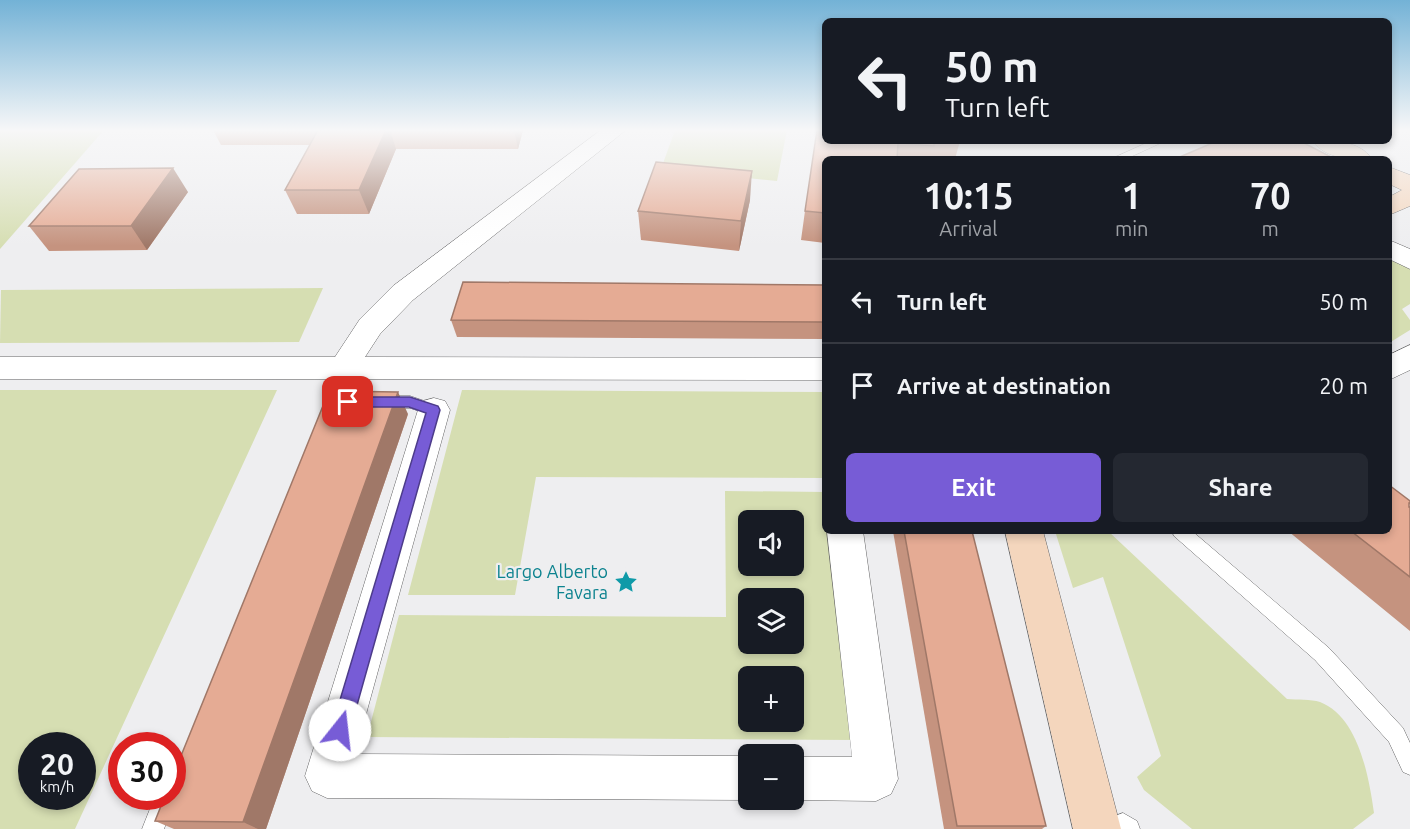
<!DOCTYPE html>
<html lang="en">
<head>
<meta charset="utf-8">
<style>
	:root { --surface:#171b24; --page:#242831; --text:#f1f3f6; --muted:#9ea1a6; --line:#363941; --accent:#775cd6 }
	body { margin:0; font-family:Ubuntu,sans-serif; background:var(--page); color:var(--text); height:100vh; display:flex; flex-direction:column; font-size:22px; white-space:nowrap }
	* { box-sizing:border-box; margin:0 }
	p { font-size:20px; color:var(--muted) }
	.icon { flex:none; width:33px; height:33px; fill:none; stroke:currentColor; stroke-width:2; stroke-linecap:round; stroke-linejoin:round }
	.map { position:relative; flex:1; overflow:hidden }
	.details { position:absolute; left:822px; top:156px; width:570px; height:378px; display:flex; flex-direction:column; background:var(--surface); border-radius:9px; box-shadow:0 3px 9px #0003 }
	.details>* { flex:none }
	.top-card { position:absolute; left:822px; top:18px; width:570px; height:126px; border-radius:9px; box-shadow:0 3px 9px #0003; background:#171b24; color:var(--text); overflow:hidden }
	.controls { position:absolute; left:738px; top:510px; display:grid; gap:12px }
	.controls a { display:grid; place-items:center; width:66px; height:66px; border-radius:9px; background:var(--surface); box-shadow:0 3px 9px #0003; font-size:30px }
	.speed { position:absolute; left:18px; top:732px; display:flex; gap:12px; font-size:30px; font-weight:700; text-align:center }
	.speed>* { display:grid; place-content:center; width:78px; height:78px; border-radius:50%; background:var(--surface); box-shadow:0 3px 9px #0003; line-height:1 }
	.speed small { font-size:15px; font-weight:400 }
	.speed .limit { border:9px solid #d22; background:#fff; color:#111 }
	.pin { position:absolute; display:grid; place-items:center; width:51px; height:51px; color:#fff; margin:-26px; border-radius:12px; box-shadow:0 3px 9px #0006 }
	.me { position:absolute; width:66px; margin:-33px; rotate:16deg; stroke-linejoin:round; filter:drop-shadow(0 0 4px #0008) }
	.turn { display:flex; align-items:center; gap:21px; height:126px; padding:0 24px; font-size:27px }
	.turn .icon { width:78px; height:78px; stroke-width:2.5 }
	.turn b { display:block; font-size:42px; line-height:51px }
	.eta { display:flex; justify-content:space-evenly; align-items:center; height:102px; text-align:center }
	.eta b { font-size:36px; font-weight:600; line-height:42px }
	.primary-button { display:flex; gap:12px; margin-top:auto; padding:12px 24px }
	.primary-button a { flex:1; height:69px; border-radius:9px; background:var(--accent); color:#fff; font-size:24px; font-weight:600; line-height:69px; text-align:center }
	.primary-button a+a { background:var(--page); color:var(--text) }
	ul { padding:0; list-style:none }
	li { display:flex; align-items:center; gap:18px; height:84px; padding:0 24px; border-top:2px solid var(--line) }
	li div { flex:1 }
	li b { display:block; font-size:22px }
	li em { font-style:normal }
	.map>svg:first-child { display:block }
	.green { fill:#d6deb2; fill-rule:evenodd }
	.lines { fill:none; stroke-linecap:round; stroke-linejoin:round }
	.lane-casing { stroke:#646465; stroke-width:1 }
	.street-casing { stroke:#646465; stroke-width:1 }
	.secondary-casing { stroke:#646465; stroke-width:1 }
	.lane { fill:#fff; fill-rule:evenodd }
	.street { fill:#fff; fill-rule:evenodd }
	.secondary { fill:#f4d6bd; fill-rule:evenodd }
	.wall { fill:#c5937f }
	.shaded-wall { fill:#a07868 }
	.building { fill:#e5ab94; stroke:#a07868; stroke-width:1.5 }
	.route { fill:#775cd6; stroke:#4d3c8b; stroke-width:1.5 }
	.labels { text-anchor:middle; stroke-width:4.5; stroke-linejoin:round; paint-order:stroke }
	.culture-label { font-size:18px; fill:#0d838f; stroke:#eeeef0; text-anchor:end }
</style>
</head>
<body>
<div class="map">
<svg width="1410" height="829" viewBox="0 0 1410 829">
	<rect width="100%" height="100%" fill="#eeeef0"/>
	<g class="green">
		<path d="M0,130H104L0,249Z"/>
		<path d="M675,130H787L777,181L661,169Z"/>
		<path d="M1389,255L1410,268V304L1402,309L1410,320V330L1389,343Z"/>
		<path d="M323,288L299,342L0,343L1,290Z"/>
		<path d="M0,390H277L75,829H0ZM32,746H82V796H32Z"/>
		<path d="M462,390L825,392V478L536,477L515,595H408Z"/>
		<path d="M725,491L825,492V531H833L857,740L367,737L399,615L726,617ZM748,520H794V566H748ZM748,598H794V644H748ZM748,676H794V722H748Z"/>
		<path d="M1055,531H1108L1287,699C1297,700 1311,699 1320,702C1359,717 1369,778 1374,813L1353,829H1192L1144,790L1137,777L1161,756L1103,577L1073,588Z"/>
	</g>
	<g class="lines">
		<g class="lane-casing">
			<g id="lane">
				<path d="M1151,141H1165L1126,159H1111Z"/>
				<path d="M383,396H410L439,406L441,410L439,414L434,416L410,408H383L376,402Z"/>
				<path d="M1172,531H1192L1329,648L1403,728L1410,743V775L1403,772L1389,742L1315,660L1174,536Z"/>
				<path d="M172,788L176,796L164,829H142L155,796H172Z"/>
				<path d="M1123,813L1137,821L1140,829H1114L1112,824L1115,816Z"/>
			</g>
		</g>
		<g class="street-casing">
			<g id="street">
				<path d="M601,130H626L413,300L380,334L365,357L825,358V380L0,379V357H335L360,319L393,286Z"/>
				<path d="M1389,240L1410,249V269L1389,259Z"/>
				<path d="M1410,345V370L1389,380V355Z"/>
				<path d="M434,398L445,401L450,410L355,754L748,756L749,800L327,798L312,791L305,776L418,410L423,401Z"/>
				<path d="M827,531H863L898,779L891,794L876,801L791,800H794V757H852Z"/>
			</g>
		</g>
		<g class="secondary-casing">
			<g id="secondary">
				<path d="M1313,141C1333,141 1359,140 1372,159C1352,159 1326,160 1313,141Z"/>
				<path d="M1389,167L1410,175V206L1389,215V197L1402,190L1389,184Z"/>
				<path d="M1005,531H1043L1121,829H1073Z"/>
			</g>
		</g>
		<use href="#lane" class="lane"/>
		<use href="#street" class="street"/>
		<use href="#secondary" class="secondary"/>
	</g>
	<g class="wall">
		<path d="M213,130H523L518,149H396L369,214H297L285,190L310,145H221Z"/>
		<path d="M825,141H960L955,159H825V243L801,240L805,211Z"/>
		<path d="M188,192L147,250L49,251L29,226Z"/>
		<path d="M750,200L739,251L641,240L638,211Z"/>
		<path d="M825,285V339L457,337L451,320Z"/>
		<path d="M408,414L266,829H174L155,821Z"/>
		<path d="M1410,501V504L1409,505L1410,507V631L1288,531H1389Z"/>
		<path d="M893,531H972L1046,826L1042,829H944Z"/>
	</g>
	<g class="shaded-wall">
		<path d="M386,130H390L396,149L369,214L359,190Z"/>
		<path d="M514,130H523L518,149Z"/>
		<path d="M173,168L188,192L147,250L131,226Z"/>
		<path d="M752,171L750,200L739,251L741,221Z"/>
		<path d="M398,392L408,414L266,829H258L243,822Z"/>
	</g>
	<g class="building">
		<path d="M318,130H386L359,190H285Z"/>
		<path d="M817,130H825V141H934V146L898,143L897,159H825V213L805,211Z"/>
		<path d="M1217,141H1300L1335,159H1175Z"/>
		<path d="M656,162L752,171L741,221L638,211Z"/>
		<path d="M173,168L131,226H29L79,169Z"/>
		<path d="M463,282L825,285V322L451,320Z"/>
		<path d="M329,391L398,392L243,822L155,821L165,796H172V778Z"/>
		<path d="M1389,485L1410,501V503H1409V507H1410V577L1351,531H1389Z"/>
		<path d="M904,531H972L1046,826H957Z"/>
	</g>
	<linearGradient id="sky" x2="0" y2="1"><stop stop-color="#73b2d6"/><stop offset="0.53" stop-color="#f7f7f8"/><stop offset="1" stop-color="#f7f7f8" stop-opacity="0"/></linearGradient>
	<rect width="1410" height="246" fill="url(#sky)"/>
	<path class="route" d="M348,397H410L438,406L440,410L350,730L347,736L340,739L334,736L331,730L426,413L409,407H348L341,402Z"/>
	<defs>
		<g id="sight-bare" transform="scale(1.8)"><path d="M0-6L1.8-2.2L6-1.7L2.9 1.2L3.7 5.4L0 3.3L-3.7 5.4L-2.9 1.2L-6-1.7L-1.8-2.2Z" fill="#0f9aa8" stroke="#eeeef0" stroke-width="2.5" paint-order="stroke"/></g>
	</defs>
	<g fill-rule="evenodd">
		<use href="#sight-bare" x="626" y="582"/>
	</g>
	<g class="labels">
		<g class="culture-label">
			<text x="608" y="578">Largo Alberto<tspan x="608" dy="21">Favara</tspan></text>
		</g>
	</g>
</svg>
<div class="controls">
<a><svg class="icon" aria-label="sound" viewBox="0 0 24 24"><path d="M4 9h4l5-4v14l-5-4H4zM17 9q2 3 0 6"/></svg></a>
<a><svg class="icon" aria-label="layers" viewBox="0 0 24 24"><path d="M12 4l9 5-9 5-9-5zM3 14l9 5 9-5"/></svg></a>
<a>+</a>
<a>−</a>
</div>
<div class="speed"><div>20<small>km/h</small></div><div class="limit">30</div></div>
<div class="pin" style="left:348px;top:402px;background:#d93025"><svg class="icon" aria-label="arrive" viewBox="0 0 24 24"><path d="M6 21V4h12l-3 4 3 4H6"/></svg></div>
<svg class="me" style="left:340px;top:730px" viewBox="-20 -20 40 40"><circle r="19" fill="#fff"/><path d="M0-13L10 11 0 6-10 11z" fill="#775cd6"/></svg>
<div class="top-card">
<div class="turn"><svg class="icon" aria-label="left" viewBox="0 0 24 24"><path d="M17 20v-9H6M10 6l-5 5 5 5"/></svg><div><b>50 m</b>Turn left</div></div>
</div>
<section class="details">
<div class="eta">
<div><b>10:15</b><p>Arrival</p></div>
<div><b>1</b><p>min</p></div>
<div><b>70</b><p>m</p></div>
</div>
<ul>
<li><svg class="icon" aria-label="left" viewBox="0 0 24 24"><path d="M17 20v-9H6M10 6l-5 5 5 5"/></svg><div><b>Turn left</b></div><em>50 m</em></li>
<li><svg class="icon" aria-label="arrive" viewBox="0 0 24 24"><path d="M6 21V4h12l-3 4 3 4H6"/></svg><div><b>Arrive at destination</b></div><em>20 m</em></li>
</ul>
<div class="primary-button"><a>Exit</a><a>Share</a></div>
</section>
</div>
</body>
</html>
